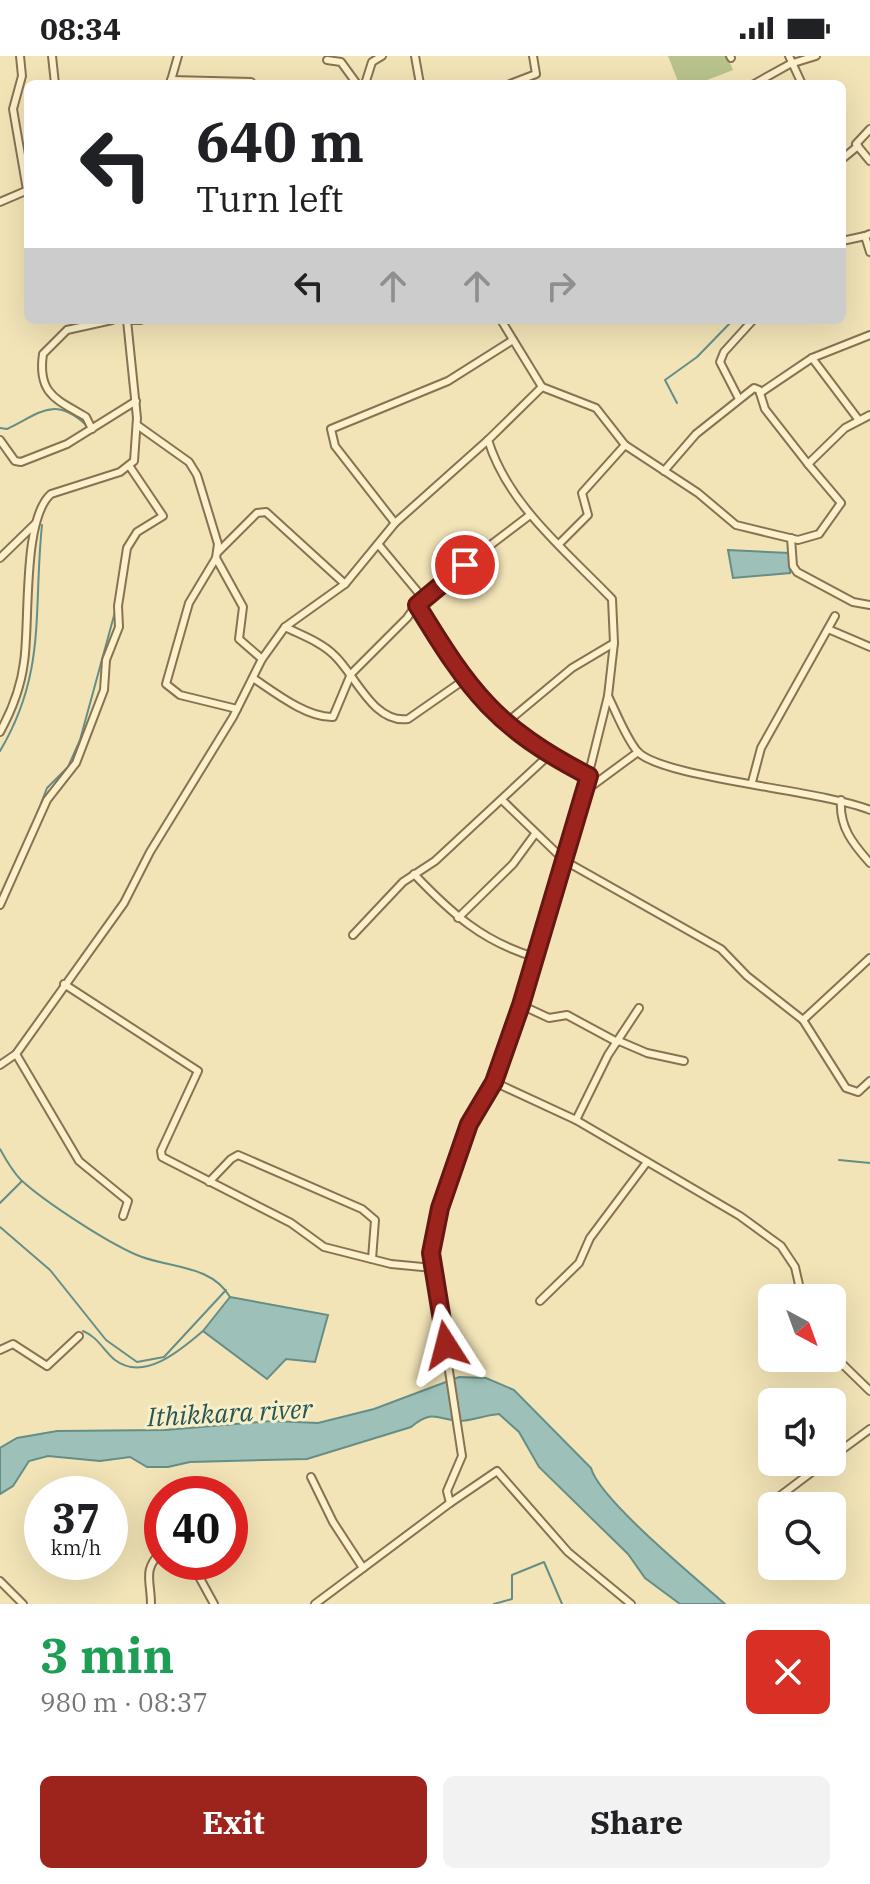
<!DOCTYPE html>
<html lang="en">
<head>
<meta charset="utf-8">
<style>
	:root { --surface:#fff; --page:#f2f2f2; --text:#202124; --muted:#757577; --accent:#9d241c }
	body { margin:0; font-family:"IBM Plex Serif",serif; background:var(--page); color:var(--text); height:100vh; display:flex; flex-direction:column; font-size:30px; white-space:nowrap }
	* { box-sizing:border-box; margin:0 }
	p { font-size:26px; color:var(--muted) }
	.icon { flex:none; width:44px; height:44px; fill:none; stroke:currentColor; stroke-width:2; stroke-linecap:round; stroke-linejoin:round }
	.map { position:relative; height:1548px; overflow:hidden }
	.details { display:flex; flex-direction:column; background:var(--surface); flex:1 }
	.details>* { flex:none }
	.guide { position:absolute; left:24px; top:24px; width:822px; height:244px; border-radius:12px; box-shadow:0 8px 32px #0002; background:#fff; color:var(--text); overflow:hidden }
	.needle { width:52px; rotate:139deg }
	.tools { position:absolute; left:758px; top:1228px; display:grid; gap:16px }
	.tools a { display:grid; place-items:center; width:88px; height:88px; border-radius:12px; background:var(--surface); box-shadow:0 8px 32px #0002; font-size:40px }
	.speed { position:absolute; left:24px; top:1420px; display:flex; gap:16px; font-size:40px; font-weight:700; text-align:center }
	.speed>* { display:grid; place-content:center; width:104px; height:104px; border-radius:50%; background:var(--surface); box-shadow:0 8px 32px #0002; line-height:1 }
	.speed small { font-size:20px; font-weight:400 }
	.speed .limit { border:12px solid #d22; background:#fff; color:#111 }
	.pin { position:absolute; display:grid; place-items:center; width:68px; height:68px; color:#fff; margin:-34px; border:4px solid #fff; border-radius:50%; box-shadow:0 2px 8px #0007 }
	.me { position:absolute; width:88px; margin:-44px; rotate:351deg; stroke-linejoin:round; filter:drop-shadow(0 0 6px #0008) }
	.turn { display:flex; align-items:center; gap:28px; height:168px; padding:0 40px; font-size:36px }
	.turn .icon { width:104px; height:104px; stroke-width:2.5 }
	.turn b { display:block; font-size:56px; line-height:68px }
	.lanes { display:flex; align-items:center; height:76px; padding:0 40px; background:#0003; justify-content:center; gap:40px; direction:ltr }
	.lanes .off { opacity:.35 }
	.round { display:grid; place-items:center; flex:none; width:84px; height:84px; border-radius:12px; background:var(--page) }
	.summary { display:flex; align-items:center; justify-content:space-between; height:136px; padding:0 40px }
	h1 { font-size:48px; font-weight:700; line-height:60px; color:#1e9e55 }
	.cta { display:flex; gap:16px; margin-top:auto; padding:16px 40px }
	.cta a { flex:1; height:92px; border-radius:12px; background:var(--accent); color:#fff; font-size:32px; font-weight:700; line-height:92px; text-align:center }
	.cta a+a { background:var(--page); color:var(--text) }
	.status { display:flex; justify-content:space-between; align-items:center; height:56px; padding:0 40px; background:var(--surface); direction:ltr }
	.status svg { height:22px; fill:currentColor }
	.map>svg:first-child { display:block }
	.cemetery { fill:#b9c38c }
	.water { fill:#9dc1b9; stroke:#658e87; stroke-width:2 }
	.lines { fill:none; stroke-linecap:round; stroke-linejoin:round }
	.stream { stroke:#658e87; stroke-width:2 }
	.minor-casing { stroke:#887252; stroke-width:10 }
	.minor { stroke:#fcf1cb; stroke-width:6 }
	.route-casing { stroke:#661712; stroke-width:20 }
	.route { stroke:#9d241c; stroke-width:14 }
	.labels { text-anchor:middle; stroke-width:6; stroke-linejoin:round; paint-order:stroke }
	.water-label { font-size:26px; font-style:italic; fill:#265757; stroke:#f8eec8 }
</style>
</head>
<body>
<div class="status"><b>08:34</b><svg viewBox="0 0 49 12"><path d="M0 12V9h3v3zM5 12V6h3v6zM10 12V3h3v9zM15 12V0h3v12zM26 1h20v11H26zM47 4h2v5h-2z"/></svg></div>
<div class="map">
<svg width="870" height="1548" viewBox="0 0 870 1548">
	<rect width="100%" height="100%" fill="#f2e4b7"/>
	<path class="cemetery" d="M668,0H727L733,14L697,28H679Z"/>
	<g class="water">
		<path d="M728,494L789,497L790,517L733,522Z"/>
		<path d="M230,1241L328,1259L315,1306L286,1303L267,1323L203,1275Z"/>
		<path d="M459,1321L486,1322L514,1334L591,1412C599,1443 697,1523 725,1548H680L645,1522L628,1498L539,1411L519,1376L499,1358C486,1359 471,1365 459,1365C436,1363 433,1353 411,1371L307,1403L190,1406L168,1411H147L130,1401L100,1405L48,1400L29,1405L13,1430L0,1438V1392L17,1382L57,1375L165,1374L272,1365L318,1367L374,1353Z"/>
	</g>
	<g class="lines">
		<g class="stream">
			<path d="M677,347L665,324L697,301L733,264"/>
			<path d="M0,372L7,373C39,358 54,339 86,369"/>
			<path d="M0,695C47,616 33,555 42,469"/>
			<path d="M29,778L47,732L68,711L80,684L115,556"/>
			<path d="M0,1093C6,1104 12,1115 21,1124C45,1146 112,1190 142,1201C173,1212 212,1210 230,1241"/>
			<path d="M839,1104L870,1107"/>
			<path d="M0,1147L22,1125"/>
			<path d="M0,1171L50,1214L106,1284L137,1306L164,1301L226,1234"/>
			<path d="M83,1275C98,1281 103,1294 115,1304C144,1326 181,1294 203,1275"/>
			<path d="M494,1548L512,1543V1519L544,1506L562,1548"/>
		</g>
		<g class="minor-casing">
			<g id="minor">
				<path d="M20,0L22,20L13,53L27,134"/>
				<path d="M52,0L55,28"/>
				<path d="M415,0L420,28"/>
				<path d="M730,0L731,2"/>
				<path d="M789,0L802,28"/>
				<path d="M327,4L341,6L357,28"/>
				<path d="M171,24L251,26"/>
				<path d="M170,28L178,0"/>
				<path d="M365,28L372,6L382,0"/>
				<path d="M510,28L536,18L533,0"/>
				<path d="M754,28L790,8L816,0"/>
				<path d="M870,73L856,88L870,105"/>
				<path d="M842,103L858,90"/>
				<path d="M0,146L28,134"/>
				<path d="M870,178L865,180L870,196"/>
				<path d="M842,185L865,180"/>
				<path d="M127,264H141"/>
				<path d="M501,264L542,331L488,384C508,449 566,495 612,543L614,587L608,640L575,773L521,949L494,1026L469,1068L440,1152L431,1197L462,1400L447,1435L450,1447L497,1415L568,1496L631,1548"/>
				<path d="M812,302L858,363"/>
				<path d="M542,331L596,352L625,389L698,437L736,469L798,484L819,478L841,447L808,408L845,372L870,359"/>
				<path d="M760,337L812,302L870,279"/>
				<path d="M739,343L720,306L724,296L753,264"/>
				<path d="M137,369L189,406L197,419L218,488L216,502L189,547L166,628L180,639L237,653"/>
				<path d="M92,373L86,361C58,344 37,339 43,298L67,274L112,264"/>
				<path d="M0,384L15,405L21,406L67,388L136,345"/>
				<path d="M664,415L696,378L754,332L759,334L765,353L808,408"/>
				<path d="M395,467L335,390L331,373L448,325L513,284"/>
				<path d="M791,482L793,510L797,516L853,546L870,549"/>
				<path d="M378,488L422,541"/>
				<path d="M559,488L588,459L582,437L625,389"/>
				<path d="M218,496L257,457L266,456L345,528"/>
				<path d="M0,502L36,467"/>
				<path d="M216,502L243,551L239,583L262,603"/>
				<path d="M417,549C470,637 497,671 589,720"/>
				<path d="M285,571C301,579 321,586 334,599C355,618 373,668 408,663L464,624"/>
				<path d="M828,573L870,591"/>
				<path d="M253,622C274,636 307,662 333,661L351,618L407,562L422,541L530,459"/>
				<path d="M608,640C617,658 625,680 637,695C660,722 822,734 870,754"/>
				<path d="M506,667L572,612L614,587"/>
				<path d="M0,676C12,654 21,631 24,606C30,568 22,463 51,438L120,416L134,405L137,362L127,264"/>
				<path d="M752,726L761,692L835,560"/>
				<path d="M585,735L638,696"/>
				<path d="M502,744L565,805L721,893L747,920L803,964L846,1032L858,1036L870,1025"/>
				<path d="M841,744C839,771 853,788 870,807"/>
				<path d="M414,818C451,857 483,886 535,901"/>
				<path d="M0,849L47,744L76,707L104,634L106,604L119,571L118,550L127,492L137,476L163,460L130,411"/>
				<path d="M458,862L513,808L535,778"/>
				<path d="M353,879L403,826L435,805L549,699"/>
				<path d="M64,928L198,1015L161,1095L162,1101L291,1167L324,1191L391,1208L433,1212"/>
				<path d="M521,949L549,962L567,959L617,986"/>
				<path d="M803,964L870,902"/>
				<path d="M619,985L647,997L684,1005"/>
				<path d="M16,998L79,1105L128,1145L123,1160"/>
				<path d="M0,1009L16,998L124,847L150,796L233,661L262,603L285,571L345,528L395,467L488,384"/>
				<path d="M494,1026L576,1064L740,1160L781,1190L795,1211L802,1242"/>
				<path d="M576,1064L608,999L639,952"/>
				<path d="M209,1126L231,1103L238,1099L362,1153L375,1164L372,1203"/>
				<path d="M540,1245L579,1207L590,1182L647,1106"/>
				<path d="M0,1294L13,1288L47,1310L79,1280"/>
				<path d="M832,1298L870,1335"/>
				<path d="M832,1401L870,1373"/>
				<path d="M311,1421L333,1466L363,1512"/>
				<path d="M780,1440L825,1406"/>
				<path d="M191,1506L214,1548"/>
				<path d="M0,1525L23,1548"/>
				<path d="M151,1548C151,1524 142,1514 162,1495"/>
				<path d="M315,1548L450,1447"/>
			</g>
		</g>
		<use href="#minor" class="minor"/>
	</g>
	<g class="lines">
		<g class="route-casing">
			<path id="route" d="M446,1289L431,1197L440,1152L469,1068L494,1026L521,949L589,720C496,672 470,636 417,549L465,509"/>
		</g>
		<use href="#route" class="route"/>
	</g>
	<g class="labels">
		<g class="water-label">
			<text transform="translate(230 1357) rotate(-3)" y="9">Ithikkara river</text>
		</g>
	</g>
</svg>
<div class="tools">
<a><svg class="needle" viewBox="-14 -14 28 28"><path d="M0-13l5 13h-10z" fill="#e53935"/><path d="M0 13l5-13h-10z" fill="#757577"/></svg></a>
<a><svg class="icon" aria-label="sound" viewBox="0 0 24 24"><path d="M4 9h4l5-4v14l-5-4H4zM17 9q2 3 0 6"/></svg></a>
<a><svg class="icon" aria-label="search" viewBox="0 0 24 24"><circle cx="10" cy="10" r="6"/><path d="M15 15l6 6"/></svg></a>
</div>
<div class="speed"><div>37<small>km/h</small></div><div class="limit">40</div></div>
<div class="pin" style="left:465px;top:509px;background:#d93025"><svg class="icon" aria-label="arrive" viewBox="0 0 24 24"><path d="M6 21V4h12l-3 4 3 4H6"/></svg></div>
<svg class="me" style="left:446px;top:1289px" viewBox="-20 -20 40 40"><path d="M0-17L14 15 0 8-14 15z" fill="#9d241c" stroke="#fff" stroke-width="4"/></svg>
<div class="guide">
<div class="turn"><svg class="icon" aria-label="left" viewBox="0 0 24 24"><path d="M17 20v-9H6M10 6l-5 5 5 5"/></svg><div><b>640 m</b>Turn left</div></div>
<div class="lanes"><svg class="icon" aria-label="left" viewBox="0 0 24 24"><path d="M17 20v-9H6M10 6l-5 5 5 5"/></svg><svg class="icon off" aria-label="ahead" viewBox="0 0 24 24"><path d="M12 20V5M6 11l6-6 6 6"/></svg><svg class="icon off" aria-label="ahead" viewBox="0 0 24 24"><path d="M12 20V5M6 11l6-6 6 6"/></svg><svg class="icon off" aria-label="right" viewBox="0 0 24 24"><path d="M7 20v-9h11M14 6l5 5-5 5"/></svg></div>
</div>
</div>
<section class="details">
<div class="summary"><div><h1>3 min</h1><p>980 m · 08:37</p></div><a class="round" style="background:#d93025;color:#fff"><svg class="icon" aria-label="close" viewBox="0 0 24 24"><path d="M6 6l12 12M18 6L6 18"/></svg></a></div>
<div class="cta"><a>Exit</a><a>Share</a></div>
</section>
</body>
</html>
